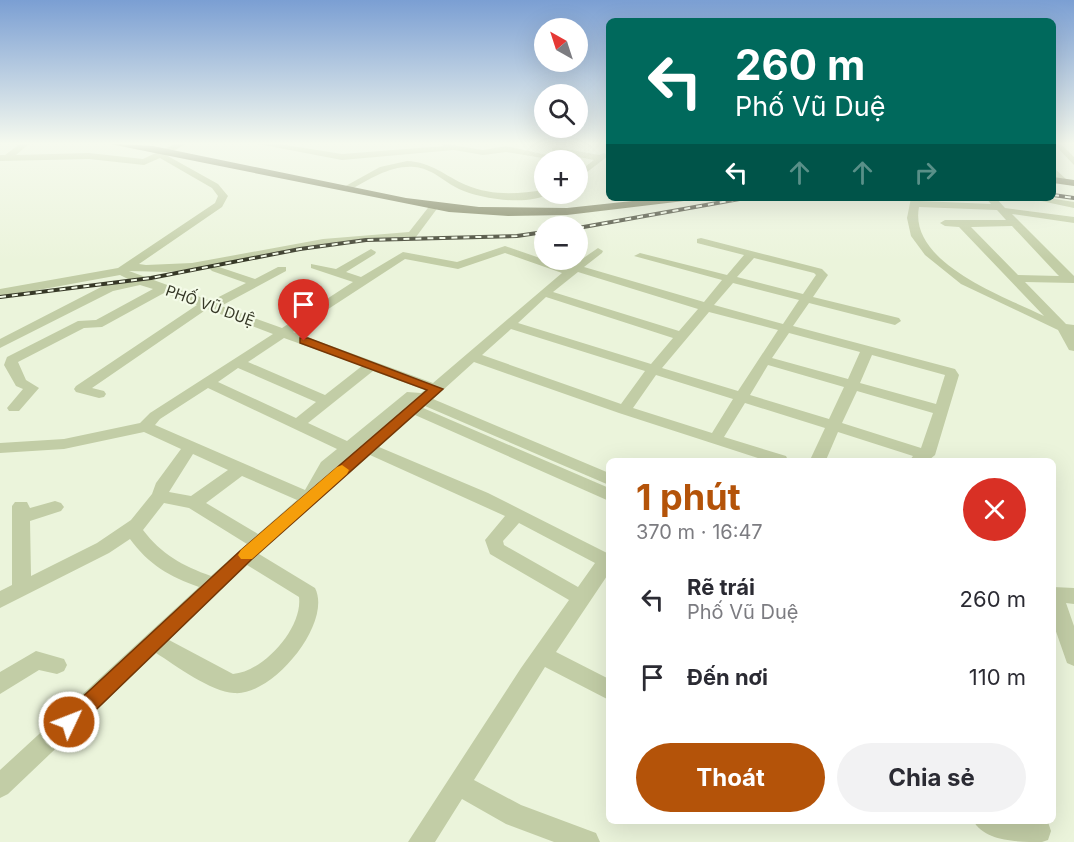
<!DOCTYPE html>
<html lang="vi">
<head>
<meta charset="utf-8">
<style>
	:root { --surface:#fff; --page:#f2f2f3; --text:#2b2b33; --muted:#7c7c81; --accent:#b45309 }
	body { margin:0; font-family:Inter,sans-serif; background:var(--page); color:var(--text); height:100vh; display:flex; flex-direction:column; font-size:22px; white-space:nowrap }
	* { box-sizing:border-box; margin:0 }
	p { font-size:20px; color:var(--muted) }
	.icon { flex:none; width:33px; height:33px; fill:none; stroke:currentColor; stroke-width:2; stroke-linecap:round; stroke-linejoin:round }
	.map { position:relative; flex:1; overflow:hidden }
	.drawer { position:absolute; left:606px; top:458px; width:450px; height:366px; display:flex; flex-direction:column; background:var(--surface); border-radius:9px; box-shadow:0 6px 24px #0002 }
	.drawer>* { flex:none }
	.guide { position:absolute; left:606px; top:18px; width:450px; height:183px; border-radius:9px; box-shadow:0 6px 24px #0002; background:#00695c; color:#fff; overflow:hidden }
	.needle { width:39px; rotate:321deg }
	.controls { position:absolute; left:534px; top:18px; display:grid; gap:12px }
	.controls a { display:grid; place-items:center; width:54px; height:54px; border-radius:50%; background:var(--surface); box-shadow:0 6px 24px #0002; font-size:30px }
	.pin { position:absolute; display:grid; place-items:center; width:51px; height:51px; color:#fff; margin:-62px -26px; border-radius:50% 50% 50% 0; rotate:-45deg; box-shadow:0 0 6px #0007 }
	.pin .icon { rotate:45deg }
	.me { position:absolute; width:66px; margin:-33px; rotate:47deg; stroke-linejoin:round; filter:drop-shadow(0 0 4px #0008) }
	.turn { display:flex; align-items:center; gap:21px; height:126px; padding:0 30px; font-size:27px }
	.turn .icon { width:78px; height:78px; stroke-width:2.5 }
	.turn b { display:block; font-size:42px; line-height:51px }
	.lanes { display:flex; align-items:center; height:57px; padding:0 30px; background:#0003; justify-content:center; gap:30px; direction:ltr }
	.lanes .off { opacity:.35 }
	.round { display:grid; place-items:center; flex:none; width:63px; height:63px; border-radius:32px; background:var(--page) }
	.overview { display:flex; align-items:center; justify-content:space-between; height:102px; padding:0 30px }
	h1 { font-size:36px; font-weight:700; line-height:45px; color:var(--accent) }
	.primary-button { display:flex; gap:12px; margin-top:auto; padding:12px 30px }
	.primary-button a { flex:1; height:69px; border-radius:36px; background:var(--accent); color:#fff; font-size:24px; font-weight:700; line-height:69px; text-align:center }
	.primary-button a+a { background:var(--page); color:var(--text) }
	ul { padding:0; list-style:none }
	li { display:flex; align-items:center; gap:18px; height:78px; padding:0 30px }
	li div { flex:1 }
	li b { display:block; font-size:22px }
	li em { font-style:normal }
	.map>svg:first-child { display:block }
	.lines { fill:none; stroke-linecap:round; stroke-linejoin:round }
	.minor { fill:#c2cda6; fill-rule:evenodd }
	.major { fill:#767b57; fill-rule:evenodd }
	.rail-casing { stroke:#363827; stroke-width:4 }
	.rail { stroke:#f4fbe8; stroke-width:2; stroke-dasharray:6; stroke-linecap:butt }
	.route { fill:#b45309; stroke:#753606; stroke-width:1.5 }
	.slow { fill:#f59e0b }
	.labels { text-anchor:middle; stroke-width:4.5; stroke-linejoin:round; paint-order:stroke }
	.street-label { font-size:15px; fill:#363827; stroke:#f4fbe8 }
</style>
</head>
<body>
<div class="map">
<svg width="1074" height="842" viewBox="0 0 1074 842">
	<rect width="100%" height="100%" fill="#ebf4db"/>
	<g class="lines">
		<g class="minor">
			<path d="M21,143H30L16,155L89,153L143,159L177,143H188L166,155L218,184L228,196L222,207L139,264L146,265L192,263L323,239L409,232L431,204H437L439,206L416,237L311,247L216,266L255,279L278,267H286V271L221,306L282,328L353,282L311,268V264L336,269L371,249L376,252L375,254L346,272L361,277L403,252L457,262L505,246L569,268L598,248L603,251L602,253L584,267L704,302L722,280L634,256L640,253L727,275L744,255L697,243V239L701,238L822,269L828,275L813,297L899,318L901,321L895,325L809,303L793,326L955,369L959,375L935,455L929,460H910L913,456L838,432L826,460H810L825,428L745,403L724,437L786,456L788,460H764L619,413L474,362L433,399L609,473V485L425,406L423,408L609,488V501L415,415L379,447L488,493L609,554V573L556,652L609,679V700L545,667L474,780L521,805L596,833L600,842H554L506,824L462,799L435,842H408L521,668L569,600L490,554L485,540L505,516L370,455L259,554L315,588C333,623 272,697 234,693C211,692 175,665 156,653L8,794L0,798V770L199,587C170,577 148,564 130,539L109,553L0,608V591L12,585V506L15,502H27L30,508L55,501L61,503L64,507L61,511L30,521L31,576L97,543L131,520L152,494L156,483L181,449L144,432L64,449L0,453V443L64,439L140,423L150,413L273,334L207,309L92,388L104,391L106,394L104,397L99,398L76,392L74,389L76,386L197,305L164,293L102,327L84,328L18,362L26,380L39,388L19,411H9L7,408L23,389L16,386L4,365L7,357L78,321L96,320L153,289L140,285L113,291L0,348V339L105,285L130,280L120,275L0,297V289L118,268L215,203L218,196L212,188L160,158L144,165L89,159L0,161V155H5ZM505,253L562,273L433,383L293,332L405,259L458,269ZM754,258L814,273L816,275L803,294L737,277ZM214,266L210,269L212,271L246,283L211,301L129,271L168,272ZM578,272L698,309L679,331L553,292ZM733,283L799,300L783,324L714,305ZM546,297L673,338L651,364L518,323ZM709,312L778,330L738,391L662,368ZM511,329L645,371L621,404L482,355ZM789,333L860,352L848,379L772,358ZM284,338L362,366L325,395L248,362ZM872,355L945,375L936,404L860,383ZM768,365L844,387L829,419L750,395ZM238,368L316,402L296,418L218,382ZM373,371L425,390L421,393L407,392L347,441L308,423ZM656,375L733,399L712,433L633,408ZM208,388L337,449L321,462L305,490L155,425L160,419ZM857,391L933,413L921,448L842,423ZM193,454L228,470L191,496L169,492ZM242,476L297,500L258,534L206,503ZM164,503L189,508L247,544L211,576C183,566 161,554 143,530ZM519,523L595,563L578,587L504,545L503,541ZM247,565L299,597C303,628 263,672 233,674L169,640Z"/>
			<path d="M253,143H273L342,154L444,146L440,143L483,150L506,146L570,160H555L506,152L483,155L454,150L342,160Z"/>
			<path d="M1053,143H1060L1074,157V165Z"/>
			<path d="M555,147L599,155L604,153L608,156L578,179V172L594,160L552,152V148Z"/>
			<path d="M407,161C432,162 445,176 466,185C491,196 518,194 544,190V194H548C528,206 480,199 459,189C444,182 432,168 414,167C391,165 370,179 350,190L342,188L380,167Z"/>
			<path d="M1053,167L1067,180V184H1061L1053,175Z"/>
			<path d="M911,198H921L920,201L991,204L986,198H996L1005,208L1074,217V223L1012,214L1074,276V283L1025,282L1066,324L1074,325V351L1069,350L1058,330L961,284L925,255L911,236L907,218ZM919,207L997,210L1006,220H945L940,223L945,226L959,227L1044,316C1005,297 908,263 919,207ZM1012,226L1057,274L1059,276L1018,275L971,227Z"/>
			<path d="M1027,198H1049L1074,202V208Z"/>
			<path d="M1053,587L1074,588V604L1066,603L1074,626V666L1067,663L1053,623Z"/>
			<path d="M36,651L64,659L67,665L64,671L57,674L39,670L0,694V672Z"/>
			<path d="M973,820H1044L1048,822L1051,831L1048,840L1042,842C1019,842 984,842 973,820Z"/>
		</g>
		<g class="major">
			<path d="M105,143L153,146L406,198L479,207L567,208L660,198H690L684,201L567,215L508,216L449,212Z"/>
			<path d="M1053,177L1074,180V186L1053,183Z"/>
		</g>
		<g class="rail-casing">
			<g id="rail">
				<path d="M1053,195L1074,198"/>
				<path d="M578,228L745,198"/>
				<path d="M0,297L151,278L300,249L366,240L517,236L544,232"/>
			</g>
		</g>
		<use href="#rail" class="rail"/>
	</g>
	<linearGradient id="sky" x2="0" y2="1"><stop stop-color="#7b9fd3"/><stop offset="0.55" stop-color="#f6faef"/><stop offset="1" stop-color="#f6faef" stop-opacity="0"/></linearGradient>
	<rect width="1074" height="261" fill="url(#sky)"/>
	<path class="route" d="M300,338H308L443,389L251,560L76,729L69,732L62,729L59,722L62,716L240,551L427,390L300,343Z"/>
	<path class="slow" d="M342,465L349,470L347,474L252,559H241L238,555L241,550L337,467Z"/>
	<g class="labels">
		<g class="street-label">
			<text transform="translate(210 306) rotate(20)" y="5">PHỐ VŨ DUỆ</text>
		</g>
	</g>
</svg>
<div class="controls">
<a><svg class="needle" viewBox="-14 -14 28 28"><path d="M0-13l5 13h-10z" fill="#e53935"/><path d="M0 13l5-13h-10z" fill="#7c7c81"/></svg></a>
<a><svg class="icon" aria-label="search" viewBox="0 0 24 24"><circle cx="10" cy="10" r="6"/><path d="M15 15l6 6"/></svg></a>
<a>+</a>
<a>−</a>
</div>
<div class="pin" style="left:304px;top:341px;background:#d93025"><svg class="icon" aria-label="arrive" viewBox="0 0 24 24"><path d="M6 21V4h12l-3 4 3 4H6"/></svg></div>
<svg class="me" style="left:69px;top:722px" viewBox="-20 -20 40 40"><circle r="17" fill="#b45309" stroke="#fff" stroke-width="3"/><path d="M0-11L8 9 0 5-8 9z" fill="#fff"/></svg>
<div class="guide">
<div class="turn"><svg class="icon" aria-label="left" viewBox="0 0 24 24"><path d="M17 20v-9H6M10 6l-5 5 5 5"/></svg><div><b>260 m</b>Phố Vũ Duệ</div></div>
<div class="lanes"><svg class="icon" aria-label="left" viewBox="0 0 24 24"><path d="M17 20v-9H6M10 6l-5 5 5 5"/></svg><svg class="icon off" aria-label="ahead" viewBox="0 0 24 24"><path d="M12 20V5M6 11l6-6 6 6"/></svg><svg class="icon off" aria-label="ahead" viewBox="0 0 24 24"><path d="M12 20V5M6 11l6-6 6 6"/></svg><svg class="icon off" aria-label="right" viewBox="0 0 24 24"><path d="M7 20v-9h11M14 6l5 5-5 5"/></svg></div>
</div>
<section class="drawer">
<div class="overview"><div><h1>1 phút</h1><p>370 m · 16:47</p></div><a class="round" style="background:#d93025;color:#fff"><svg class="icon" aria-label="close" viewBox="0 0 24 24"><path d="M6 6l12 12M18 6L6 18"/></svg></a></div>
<ul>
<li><svg class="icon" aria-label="left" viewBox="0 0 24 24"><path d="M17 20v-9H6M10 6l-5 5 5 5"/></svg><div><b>Rẽ trái</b><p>Phố Vũ Duệ</p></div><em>260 m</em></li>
<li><svg class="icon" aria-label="arrive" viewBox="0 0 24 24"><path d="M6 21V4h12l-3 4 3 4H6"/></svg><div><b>Đến nơi</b></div><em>110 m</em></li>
</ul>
<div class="primary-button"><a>Thoát</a><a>Chia sẻ</a></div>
</section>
</div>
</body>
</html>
